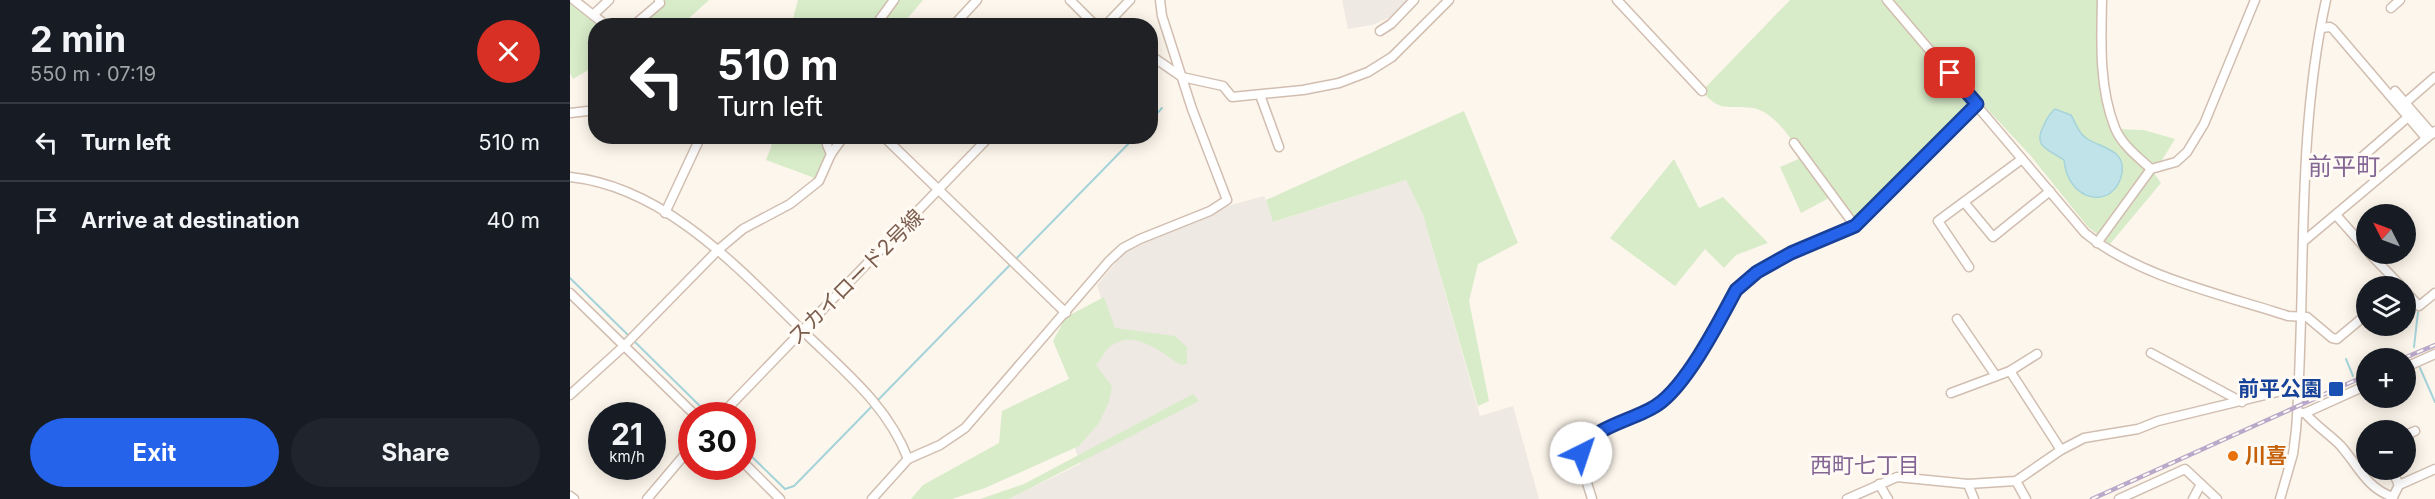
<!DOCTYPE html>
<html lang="en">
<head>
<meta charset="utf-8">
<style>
	:root { --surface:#171b24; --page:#20242c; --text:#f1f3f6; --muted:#9ea1a6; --line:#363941; --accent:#2563eb }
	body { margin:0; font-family:Inter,"Noto Sans JP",sans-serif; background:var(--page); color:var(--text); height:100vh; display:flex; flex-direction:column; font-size:22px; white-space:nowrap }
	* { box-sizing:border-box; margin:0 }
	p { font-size:20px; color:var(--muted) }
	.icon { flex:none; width:33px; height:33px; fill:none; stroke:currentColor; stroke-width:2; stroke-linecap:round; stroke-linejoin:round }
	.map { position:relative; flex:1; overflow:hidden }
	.sheet { display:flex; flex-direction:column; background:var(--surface); width:570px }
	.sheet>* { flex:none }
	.hud { position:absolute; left:18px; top:18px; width:570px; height:126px; border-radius:24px; box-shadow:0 3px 15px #0003; background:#202124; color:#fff; overflow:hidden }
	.needle { width:39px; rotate:312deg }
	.fabs { position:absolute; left:1786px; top:204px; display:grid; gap:12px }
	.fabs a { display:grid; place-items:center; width:60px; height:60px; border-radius:50%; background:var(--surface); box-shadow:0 3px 15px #0003; font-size:30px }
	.speed { position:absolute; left:18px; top:402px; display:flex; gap:12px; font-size:30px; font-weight:700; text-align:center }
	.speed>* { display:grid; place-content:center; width:78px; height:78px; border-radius:50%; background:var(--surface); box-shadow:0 3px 15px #0003; line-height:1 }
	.speed small { font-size:15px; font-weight:400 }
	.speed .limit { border:9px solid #d22; background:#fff; color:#111 }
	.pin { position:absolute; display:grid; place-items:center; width:51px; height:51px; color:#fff; margin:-26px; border-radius:12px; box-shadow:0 3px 9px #0006 }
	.me { position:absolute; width:66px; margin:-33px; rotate:41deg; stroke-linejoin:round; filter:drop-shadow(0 0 4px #0008) }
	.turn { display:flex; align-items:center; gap:21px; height:126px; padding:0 30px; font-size:27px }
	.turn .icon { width:78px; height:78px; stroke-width:2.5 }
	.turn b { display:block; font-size:42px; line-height:51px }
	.round { display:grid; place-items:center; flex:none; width:63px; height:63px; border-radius:32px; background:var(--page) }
	.headline { display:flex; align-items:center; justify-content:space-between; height:102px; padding:0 30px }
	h1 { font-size:36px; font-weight:700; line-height:45px }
	.button { display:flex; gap:12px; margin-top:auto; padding:12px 30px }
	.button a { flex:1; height:69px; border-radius:36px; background:var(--accent); color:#fff; font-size:24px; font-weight:700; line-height:69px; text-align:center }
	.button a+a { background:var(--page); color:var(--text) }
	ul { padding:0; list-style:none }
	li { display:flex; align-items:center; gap:18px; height:78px; padding:0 30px; border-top:2px solid var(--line) }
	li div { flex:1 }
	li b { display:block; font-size:22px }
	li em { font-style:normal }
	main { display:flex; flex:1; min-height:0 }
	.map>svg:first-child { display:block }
	.industrial { fill:#efe9e4 }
	.green { fill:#d8ecc9 }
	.water { fill:#bfe3e8; stroke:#a5d3da; stroke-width:1.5 }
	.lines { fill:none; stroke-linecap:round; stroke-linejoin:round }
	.stream { stroke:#a5d3da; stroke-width:2 }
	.minor-casing { stroke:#d1beb0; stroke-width:11 }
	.minor { stroke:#fff; stroke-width:8 }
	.rail-casing { stroke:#b9a8c9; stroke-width:4.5 }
	.rail { stroke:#fffaf3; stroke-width:2; stroke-dasharray:7; stroke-linecap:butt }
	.route-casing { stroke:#184099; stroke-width:15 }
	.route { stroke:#2563eb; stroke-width:10 }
	.transit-dot { fill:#1a4fb4; stroke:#fffaf3; stroke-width:2 }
	.food-dot { fill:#e8710a; stroke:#fffaf3; stroke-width:2 }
	.labels { text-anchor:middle; stroke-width:6; stroke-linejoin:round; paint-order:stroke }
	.street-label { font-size:21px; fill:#7a5c4d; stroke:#fffaf3 }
	.transit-label { font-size:21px; font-weight:bold; fill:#164399; stroke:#fffaf3; text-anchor:end }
	.food-label { font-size:21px; font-weight:bold; fill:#c56008; stroke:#fffaf3; text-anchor:start }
	.neighbourhood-label { font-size:22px; fill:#846695; stroke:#fffaf3 }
	.quarter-label { font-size:24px; fill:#846695; stroke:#fffaf3 }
</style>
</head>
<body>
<main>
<section class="sheet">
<div class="headline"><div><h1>2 min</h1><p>550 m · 07:19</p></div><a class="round" style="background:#d93025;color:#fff"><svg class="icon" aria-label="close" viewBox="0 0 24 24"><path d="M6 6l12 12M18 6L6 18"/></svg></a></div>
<ul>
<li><svg class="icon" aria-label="left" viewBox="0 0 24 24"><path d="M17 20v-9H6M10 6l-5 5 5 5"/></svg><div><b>Turn left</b></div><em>510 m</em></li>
<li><svg class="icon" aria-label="arrive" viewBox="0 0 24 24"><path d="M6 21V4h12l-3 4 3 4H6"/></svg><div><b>Arrive at destination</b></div><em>40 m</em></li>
</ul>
<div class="button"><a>Exit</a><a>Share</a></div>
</section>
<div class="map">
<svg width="1865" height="499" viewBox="0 0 1865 499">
	<rect width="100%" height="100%" fill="#fdf6ec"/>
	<g class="industrial">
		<path d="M772,0H839L823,16L802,25L778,29Z"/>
		<path d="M836,180L853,215L910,416L943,406L969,499H439L510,464L504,446L521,364L543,337L527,285L554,253L647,209L694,196L704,222Z"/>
	</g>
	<g class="green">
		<path d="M92,0H139L118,19L120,25L70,26L94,5Z"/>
		<path d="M228,0H353L332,25L221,26Z"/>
		<path d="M1220,0H1532L1534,85L1545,129L1574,130L1605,139L1592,160L1581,169L1591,183L1540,244L1518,227L1460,155L1407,98L1285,226L1259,198L1231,213L1210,167L1233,157C1221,139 1206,113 1183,108C1158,104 1151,114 1132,91Z"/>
		<path d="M0,1L31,25L26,26L25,66L3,79L0,73Z"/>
		<path d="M894,111L948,243L908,264L899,301L919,401L908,406L853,215L836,180L703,222L696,200Z"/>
		<path d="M194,137H255L253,146L258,154L246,181L242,177L196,160L202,145Z"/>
		<path d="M1104,159L1129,208L1153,197L1198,243L1166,255L1154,268L1135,249L1105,286L1040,238Z"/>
		<path d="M534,297L545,328L605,336L617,347V364L611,365C592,353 564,328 541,346C535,350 531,360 526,365L542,386L539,402L529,423L509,446L415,488L382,499H341L353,485L429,443L432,411L499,379L483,341L496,317Z"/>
		<path d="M623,394L629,401L439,499H410L454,484Z"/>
	</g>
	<path class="water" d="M1485,109L1501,115C1506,123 1508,133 1516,138C1530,148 1556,149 1552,173C1545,210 1498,204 1494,160C1478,149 1462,147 1474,125C1477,118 1480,113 1485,109Z"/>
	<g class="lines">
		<g class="stream">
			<path d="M580,121L592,108"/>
			<path d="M0,278L59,336"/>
			<path d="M63,340L140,416"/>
			<path d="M1844,347L1848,312"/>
			<path d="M1776,359L1783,376"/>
			<path d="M1850,368L1865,402"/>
			<path d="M172,447L215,489L224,486L566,136"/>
		</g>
		<g class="minor-casing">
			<g id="minor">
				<path d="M4,0L37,26"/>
				<path d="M500,0L526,26"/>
				<path d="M1047,0L1132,91"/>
				<path d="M1317,0L1515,233C1569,277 1651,294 1718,316L1737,317L1762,338L1767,339L1797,314"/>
				<path d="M1532,0C1531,42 1529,88 1545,128C1552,145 1568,157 1581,169"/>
				<path d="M1821,8L1830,0"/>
				<path d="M23,15L39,0"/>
				<path d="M63,26L90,3L89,0"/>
				<path d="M305,26L324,0"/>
				<path d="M383,26L407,0"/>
				<path d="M535,26L560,0"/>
				<path d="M1751,28L1760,27L1763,29L1856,138"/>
				<path d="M810,31L821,24L844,0"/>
				<path d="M580,55L612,77L653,86L662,97L733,90L769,83L798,72L822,57L879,0"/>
				<path d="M1825,91L1862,134"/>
				<path d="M690,95L709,147"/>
				<path d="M1835,103L1865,77"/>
				<path d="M0,113L26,110"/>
				<path d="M260,136L257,145L261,154"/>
				<path d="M313,136L496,313"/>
				<path d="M1224,143L1285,226"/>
				<path d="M1792,157L1838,117"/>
				<path d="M0,177C96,187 170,270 235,333C275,372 318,406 338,459"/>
				<path d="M1394,202L1423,237L1480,191"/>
				<path d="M95,213L131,136"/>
				<path d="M1766,215L1797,250"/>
				<path d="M1734,241L1865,131"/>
				<path d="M1527,243L1581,169L1606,162L1617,152L1634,124L1685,0"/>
				<path d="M1800,254L1831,286"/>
				<path d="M1399,267L1368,221L1452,159"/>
				<path d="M1836,292L1849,306L1865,293"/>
				<path d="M0,293L126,416"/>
				<path d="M1387,319L1426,376"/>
				<path d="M1581,353L1672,402"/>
				<path d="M1836,367L1865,354"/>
				<path d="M1440,371L1491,450"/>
				<path d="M1381,393L1440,371L1467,354"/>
				<path d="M0,395L54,346L148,250L173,229L220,204L249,181L261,154L274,136"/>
				<path d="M1731,413H1735L1797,385"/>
				<path d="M1735,413C1745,425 1759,434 1770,445C1788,465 1796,488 1823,497"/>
				<path d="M150,416L420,136"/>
				<path d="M1836,435L1845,431"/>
				<path d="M172,461L210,499"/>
				<path d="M1822,470L1829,485"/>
				<path d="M1446,481L1456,499"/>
				<path d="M1309,484L1318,499"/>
				<path d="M1398,484L1404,499"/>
				<path d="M0,496L4,499"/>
				<path d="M77,499L122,446"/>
				<path d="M302,499L338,459L370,445L395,428L539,261L553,248L570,239L640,211L657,200L622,109L592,16L590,0"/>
				<path d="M1022,499C1017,480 1004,456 1019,439L1097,399L1115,376L1166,290L1187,272L1221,253L1285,226L1407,104"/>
				<path d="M1277,499L1327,477L1398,484L1446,481L1491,450L1514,438L1568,429L1588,421L1728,387"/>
				<path d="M1549,499L1615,469L1647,499"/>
				<path d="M1623,499L1631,484"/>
				<path d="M1710,499L1723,454L1726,430C1737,287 1725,141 1756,0"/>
				<path d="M1822,499L1829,485L1865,469"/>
			</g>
		</g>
		<use href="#minor" class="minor"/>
		<g class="rail-casing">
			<g id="rail">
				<path d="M1834,358L1865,345"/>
				<path d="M1522,499L1797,375"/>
			</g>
		</g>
		<use href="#rail" class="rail"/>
	</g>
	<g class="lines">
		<g class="route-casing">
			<path id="route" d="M1011,453C1018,427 1066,420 1087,405C1116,386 1149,322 1166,290L1187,272L1221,253L1285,226L1407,104L1380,73"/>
		</g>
		<use href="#route" class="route"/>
	</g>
	<rect class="transit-dot" x="1758" y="381" width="16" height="16" rx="3"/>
	<circle class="food-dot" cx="1663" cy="456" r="6"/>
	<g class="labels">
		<g class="street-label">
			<text transform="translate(286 277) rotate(-45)" y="7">スカイロード2号線</text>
		</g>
		<g class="transit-label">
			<text x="1752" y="396">前平公園</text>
		</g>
		<g class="food-label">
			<text x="1675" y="463">川喜</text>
		</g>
		<g class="neighbourhood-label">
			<text x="1295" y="473">西町七丁目</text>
		</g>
		<g class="quarter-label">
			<text x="1774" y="175">前平町</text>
		</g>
	</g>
</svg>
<div class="fabs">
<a><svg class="needle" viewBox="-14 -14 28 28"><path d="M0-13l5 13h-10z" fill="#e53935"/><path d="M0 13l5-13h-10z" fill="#9ea1a6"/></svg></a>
<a><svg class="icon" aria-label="layers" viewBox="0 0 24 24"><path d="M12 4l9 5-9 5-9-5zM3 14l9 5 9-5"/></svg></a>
<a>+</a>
<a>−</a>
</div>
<div class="speed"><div>21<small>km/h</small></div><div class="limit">30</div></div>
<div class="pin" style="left:1380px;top:73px;background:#d93025"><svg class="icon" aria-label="arrive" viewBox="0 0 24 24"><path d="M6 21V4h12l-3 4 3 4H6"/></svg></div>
<svg class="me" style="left:1011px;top:453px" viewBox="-20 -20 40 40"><circle r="19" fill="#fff"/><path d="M0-13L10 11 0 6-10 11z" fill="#2563eb"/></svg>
<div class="hud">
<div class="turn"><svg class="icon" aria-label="left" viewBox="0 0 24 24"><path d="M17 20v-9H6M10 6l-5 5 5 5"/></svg><div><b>510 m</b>Turn left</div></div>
</div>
</div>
</main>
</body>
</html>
